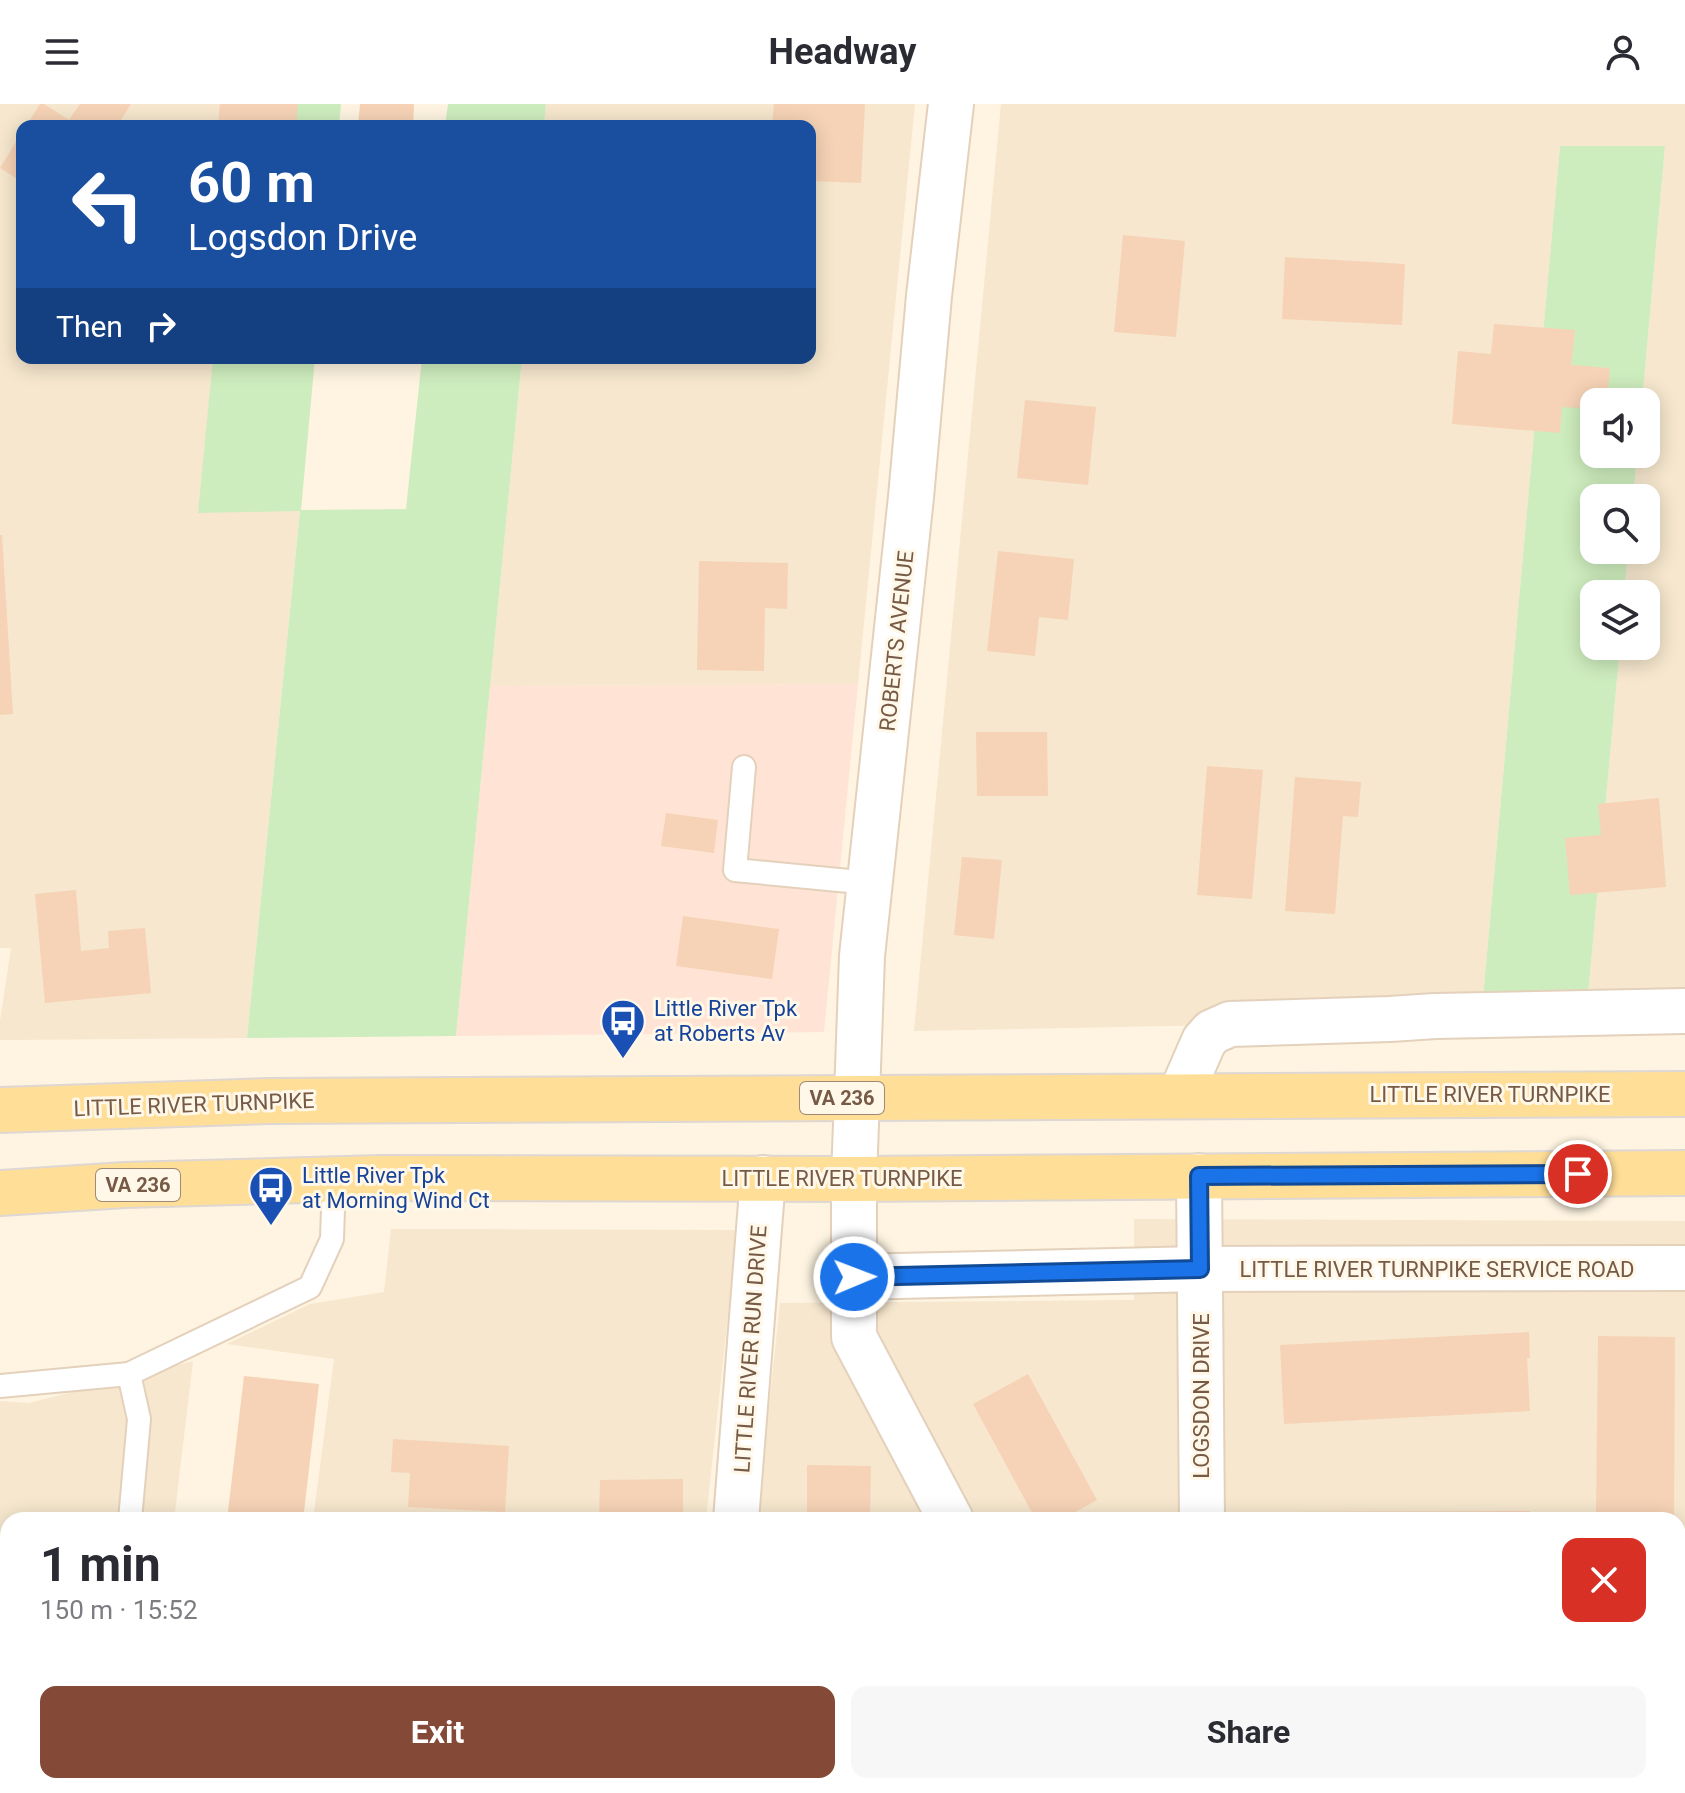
<!DOCTYPE html>
<html lang="en">
<head>
<meta charset="utf-8">
<style>
	:root { --surface:#fff; --page:#f7f7f7; --text:#2b2b33; --muted:#7c7c81; --accent:#854a37 }
	body { margin:0; font-family:Roboto,sans-serif; background:var(--page); color:var(--text); height:100vh; display:flex; flex-direction:column; font-size:30px; white-space:nowrap }
	* { box-sizing:border-box; margin:0 }
	p { font-size:26px; color:var(--muted) }
	.icon { flex:none; width:44px; height:44px; fill:none; stroke:currentColor; stroke-width:2; stroke-linecap:round; stroke-linejoin:round }
	.map { position:relative; flex:1; overflow:hidden }
	.details { position:absolute; left:0px; top:1408px; width:1686px; height:282px; display:flex; flex-direction:column; background:var(--surface); border-radius:24px 24px 0 0; box-shadow:0 4px 20px #0003 }
	.details>* { flex:none }
	.guide { position:absolute; left:16px; top:16px; width:800px; height:244px; border-radius:16px; box-shadow:0 4px 20px #0003; background:#1a4fa0; color:#fff; overflow:hidden }
	.fabs { position:absolute; left:1580px; top:284px; display:grid; gap:16px }
	.fabs a { display:grid; place-items:center; width:80px; height:80px; border-radius:16px; background:var(--surface); box-shadow:0 4px 20px #0003; font-size:40px }
	.pin { position:absolute; display:grid; place-items:center; width:68px; height:68px; color:#fff; margin:-34px; border:4px solid #fff; border-radius:50%; box-shadow:0 2px 8px #0007 }
	.me { position:absolute; width:88px; margin:-44px; rotate:89deg; stroke-linejoin:round; filter:drop-shadow(0 0 6px #0008) }
	.turn { display:flex; align-items:center; gap:28px; height:168px; padding:0 40px; font-size:36px }
	.turn .icon { width:104px; height:104px; stroke-width:2.5 }
	.turn b { display:block; font-size:56px; line-height:68px }
	.then { display:flex; align-items:center; height:76px; padding:0 40px; background:#0003; gap:16px; font-size:30px }
	.round { display:grid; place-items:center; flex:none; width:84px; height:84px; border-radius:16px; background:var(--page) }
	.head { display:flex; align-items:center; justify-content:space-between; height:136px; padding:0 40px }
	h1 { font-size:48px; font-weight:700; line-height:60px }
	.cta { display:flex; gap:16px; margin-top:auto; padding:16px 40px }
	.cta a { flex:1; height:92px; border-radius:16px; background:var(--accent); color:#fff; font-size:32px; font-weight:700; line-height:92px; text-align:center }
	.cta a+a { background:var(--page); color:var(--text) }
	header { display:flex; justify-content:space-between; align-items:center; height:104px; padding:0 40px; background:var(--surface); font-size:36px; font-weight:700 }
	.map>svg:first-child { display:block }
	.residential { fill:#f6e7ce }
	.commercial { fill:#ffe3d4 }
	.green { fill:#ceedbe }
	.building { fill:#f6d3b6 }
	.lines { fill:none; stroke-linecap:round; stroke-linejoin:round }
	.lane-casing { stroke:#e3d1bc; stroke-width:26 }
	.street-casing { stroke:#e3d1bc; stroke-width:48 }
	.primary-casing { stroke:#ded7d3; stroke-width:48 }
	.lane { stroke:#fff; stroke-width:22 }
	.street { stroke:#fff; stroke-width:44 }
	.primary { stroke:#ffde97; stroke-width:44 }
	.route-casing { stroke:#114b97; stroke-width:20 }
	.route { stroke:#1a73e8; stroke-width:14 }
	.labels { text-anchor:middle; stroke-width:6; stroke-linejoin:round; paint-order:stroke }
	.shield { fill:#fff8e9; stroke:#a08977; stroke-width:2 }
	.shield-label { font-size:20px; font-weight:bold; fill:#775a46 }
	.street-label { font-size:22px; fill:#775a46; stroke:#fff8e9 }
	.transit-label { font-size:22px; fill:#164399; stroke:#fff8e9; text-anchor:start }
</style>
</head>
<body>
<header><svg class="icon" aria-label="menu" viewBox="0 0 24 24"><path d="M4 6h16M4 12h16M4 18h16"/></svg>Headway<svg class="icon" aria-label="person" viewBox="0 0 24 24"><circle cx="12" cy="8" r="4"/><path d="M4 21q1-7 8-7t8 7"/></svg></header>
<div class="map">
<svg width="1685" height="1689" viewBox="0 0 1685 1689">
	<rect width="100%" height="100%" fill="#fef4e1"/>
	<g class="residential">
		<path d="M0,0H237L235,22H22V254H213L199,408L300,406L247,934L0,936V917L11,844H0Z"/>
		<path d="M546,0H915L858,580L490,582L522,254H810V22H544Z"/>
		<path d="M1001,0H1685V911L1586,913L1620,542H1646V490H1624L1628,446H1646V394H1633L1637,350H1646V298H1642L1665,42H1560L1481,916L914,927Z"/>
		<path d="M1134,1115L1685,1117V1689H728L729,1682H1678V1416H757L780,1199L1134,1196Z"/>
		<path d="M391,1125L737,1126L706,1416H313L334,1255L227,1240L310,1200L384,1188Z"/>
		<path d="M193,1257L174,1416H8V1682H677L676,1689H0V1297L29,1299Z"/>
	</g>
	<path class="commercial" d="M858,580L824,928L456,932L490,582Z"/>
	<g class="green">
		<path d="M237,0H341L339,22H235Z"/>
		<path d="M448,0H546L544,22H445Z"/>
		<path d="M1560,42H1665L1642,298H1594V350H1637L1633,394H1594V446H1628L1624,490H1594V542H1620L1586,913L1481,916Z"/>
		<path d="M213,254H315L301,406L406,405L422,254H522L456,932L247,934L300,407L198,409Z"/>
	</g>
	<g class="building">
		<path d="M40,0H44L69,16L80,0H131L117,22H26Z"/>
		<path d="M220,0H298L296,22H218Z"/>
		<path d="M360,0H414L413,22H358Z"/>
		<path d="M774,0H865L861,79L810,77V22H772Z"/>
		<path d="M22,28V78L0,64Z"/>
		<path d="M1123,131L1185,137L1176,233L1114,228Z"/>
		<path d="M1285,153L1405,160L1402,221L1282,215Z"/>
		<path d="M1494,220L1575,226L1571,261L1610,264L1607,298H1594V305L1562,303L1560,329L1452,320L1458,247L1491,250Z"/>
		<path d="M1025,296L1096,303L1088,381L1017,374Z"/>
		<path d="M0,431H2L13,610L0,611Z"/>
		<path d="M998,447L1074,455L1068,516L1039,513L1035,552L987,547Z"/>
		<path d="M699,457L788,459L787,505L765,504L764,567L697,566Z"/>
		<path d="M976,628H1047L1048,692H977Z"/>
		<path d="M1207,662L1263,666L1252,795L1197,791Z"/>
		<path d="M1295,673L1361,678L1358,713L1343,712L1335,810L1285,807Z"/>
		<path d="M1659,694L1666,783L1570,791L1565,734L1601,731L1598,700Z"/>
		<path d="M666,709L718,716L714,749L661,742Z"/>
		<path d="M962,753L1002,756L994,835L954,831Z"/>
		<path d="M76,786L81,847L109,844L108,827L145,824L151,889L45,899L35,790Z"/>
		<path d="M683,812L779,825L772,875L676,862Z"/>
		<path d="M1529,1228L1530,1254H1527L1530,1307L1284,1320L1280,1241Z"/>
		<path d="M1598,1232L1675,1233L1674,1416H1596Z"/>
		<path d="M1028,1270L1097,1396L1061,1416H1036L973,1300Z"/>
		<path d="M244,1272L319,1280L303,1416H227Z"/>
		<path d="M393,1335L509,1342L505,1408L408,1403L410,1369L391,1368Z"/>
		<path d="M807,1361L871,1362L870,1416H807Z"/>
		<path d="M683,1375V1416H599L600,1376Z"/>
		<path d="M1530,1407V1416H1283V1408Z"/>
		<rect x="0" y="1451" width="8" height="77"/>
		<path d="M536,1682H621V1687L536,1688Z"/>
		<path d="M793,1682H858L857,1689H792Z"/>
		<rect x="1022" y="1682" width="65" height="7"/>
		<rect x="1286" y="1682" width="77" height="7"/>
		<rect x="1459" y="1682" width="78" height="7"/>
	</g>
	<g class="lines">
		<g class="lane-casing">
			<g id="lane">
				<path d="M744,663L735,766L870,779"/>
				<path d="M129,1270L310,1183L332,1135L334,1074"/>
				<path d="M0,1282L129,1270L139,1315L130,1416"/>
				<path d="M104,1689L105,1682"/>
			</g>
		</g>
		<g class="street-casing">
			<g id="street">
				<path d="M951,0L929,192L911,393L862,852L854,1075V1233L951,1416"/>
				<path d="M1180,992L1204,937L1212,928L1230,920L1390,915L1435,912L1685,907"/>
				<path d="M1199,1072L1202,1416"/>
				<path d="M854,1173L1200,1165L1685,1164"/>
				<path d="M736,1416L763,1074"/>
				<path d="M1204,1682V1689"/>
				<path d="M715,1689L716,1682"/>
				<path d="M939,1689L940,1682"/>
			</g>
		</g>
		<g class="primary-casing">
			<g id="primary">
				<path d="M0,1006L269,997L1685,990"/>
				<path d="M0,1089L125,1081L381,1074L854,1075L1685,1069"/>
			</g>
		</g>
		<use href="#lane" class="lane"/>
		<use href="#street" class="street"/>
		<use href="#primary" class="primary"/>
	</g>
	<g class="lines">
		<g class="route-casing">
			<path id="route" d="M854,1173L1200,1165L1199,1072L1578,1070"/>
		</g>
		<use href="#route" class="route"/>
	</g>
	<defs>
		<g id="bus-pin" transform="scale(2.3)"><path d="M0 17L-7.5 6A9.5 9.5 0 1 1 7.5 6Z" fill="#1a4fb4" stroke="#fff8e9"/><path d="M-5-6H5V4H4V6H2V4H-2V6H-4V4H-5ZM-3.5-4V0h7V-4ZM-3.5 1.2v1.5H-2V1.2ZM2 1.2v1.5H3.5V1.2Z" fill="#fff"/></g>
	</defs>
	<g fill-rule="evenodd">
		<use href="#bus-pin" x="623" y="917"/>
		<use href="#bus-pin" x="271" y="1084"/>
	</g>
	<g class="labels">
		<g class="shield">
			<rect x="800" y="978" width="84" height="32" rx="6"/>
			<rect x="96" y="1065" width="84" height="32" rx="6"/>
		</g>
		<g class="shield-label">
			<text x="842" y="1001">VA 236</text>
			<text x="138" y="1088">VA 236</text>
		</g>
		<g class="street-label">
			<text transform="translate(896 537) rotate(-84)" y="8">ROBERTS AVENUE</text>
			<text x="1490" y="998">LITTLE RIVER TURNPIKE</text>
			<text transform="translate(194 1000) rotate(-2)" y="8">LITTLE RIVER TURNPIKE</text>
			<text x="842" y="1082">LITTLE RIVER TURNPIKE</text>
			<text x="1437" y="1173">LITTLE RIVER TURNPIKE SERVICE ROAD</text>
			<text transform="translate(750 1245) rotate(-86)" y="8">LITTLE RIVER RUN DRIVE</text>
			<text transform="translate(1201 1292) rotate(-90)" y="8">LOGSDON DRIVE</text>
		</g>
		<g class="transit-label">
			<text x="654" y="912">Little River Tpk<tspan x="654" dy="25">at Roberts Av</tspan></text>
			<text x="302" y="1079">Little River Tpk<tspan x="302" dy="25">at Morning Wind Ct</tspan></text>
		</g>
	</g>
</svg>
<div class="fabs">
<a><svg class="icon" aria-label="sound" viewBox="0 0 24 24"><path d="M4 9h4l5-4v14l-5-4H4zM17 9q2 3 0 6"/></svg></a>
<a><svg class="icon" aria-label="search" viewBox="0 0 24 24"><circle cx="10" cy="10" r="6"/><path d="M15 15l6 6"/></svg></a>
<a><svg class="icon" aria-label="layers" viewBox="0 0 24 24"><path d="M12 4l9 5-9 5-9-5zM3 14l9 5 9-5"/></svg></a>
</div>
<div class="pin" style="left:1578px;top:1070px;background:#d93025"><svg class="icon" aria-label="arrive" viewBox="0 0 24 24"><path d="M6 21V4h12l-3 4 3 4H6"/></svg></div>
<svg class="me" style="left:854px;top:1173px" viewBox="-20 -20 40 40"><circle r="17" fill="#1a73e8" stroke="#fff" stroke-width="3"/><path d="M0-11L8 9 0 5-8 9z" fill="#fff"/></svg>
<div class="guide">
<div class="turn"><svg class="icon" aria-label="left" viewBox="0 0 24 24"><path d="M17 20v-9H6M10 6l-5 5 5 5"/></svg><div><b>60 m</b>Logsdon Drive</div></div>
<div class="then">Then<svg class="icon" aria-label="right" viewBox="0 0 24 24"><path d="M7 20v-9h11M14 6l5 5-5 5"/></svg></div>
</div>
<section class="details">
<div class="head"><div><h1>1 min</h1><p>150 m · 15:52</p></div><a class="round" style="background:#d93025;color:#fff"><svg class="icon" aria-label="close" viewBox="0 0 24 24"><path d="M6 6l12 12M18 6L6 18"/></svg></a></div>
<div class="cta"><a>Exit</a><a>Share</a></div>
</section>
</div>
</body>
</html>
